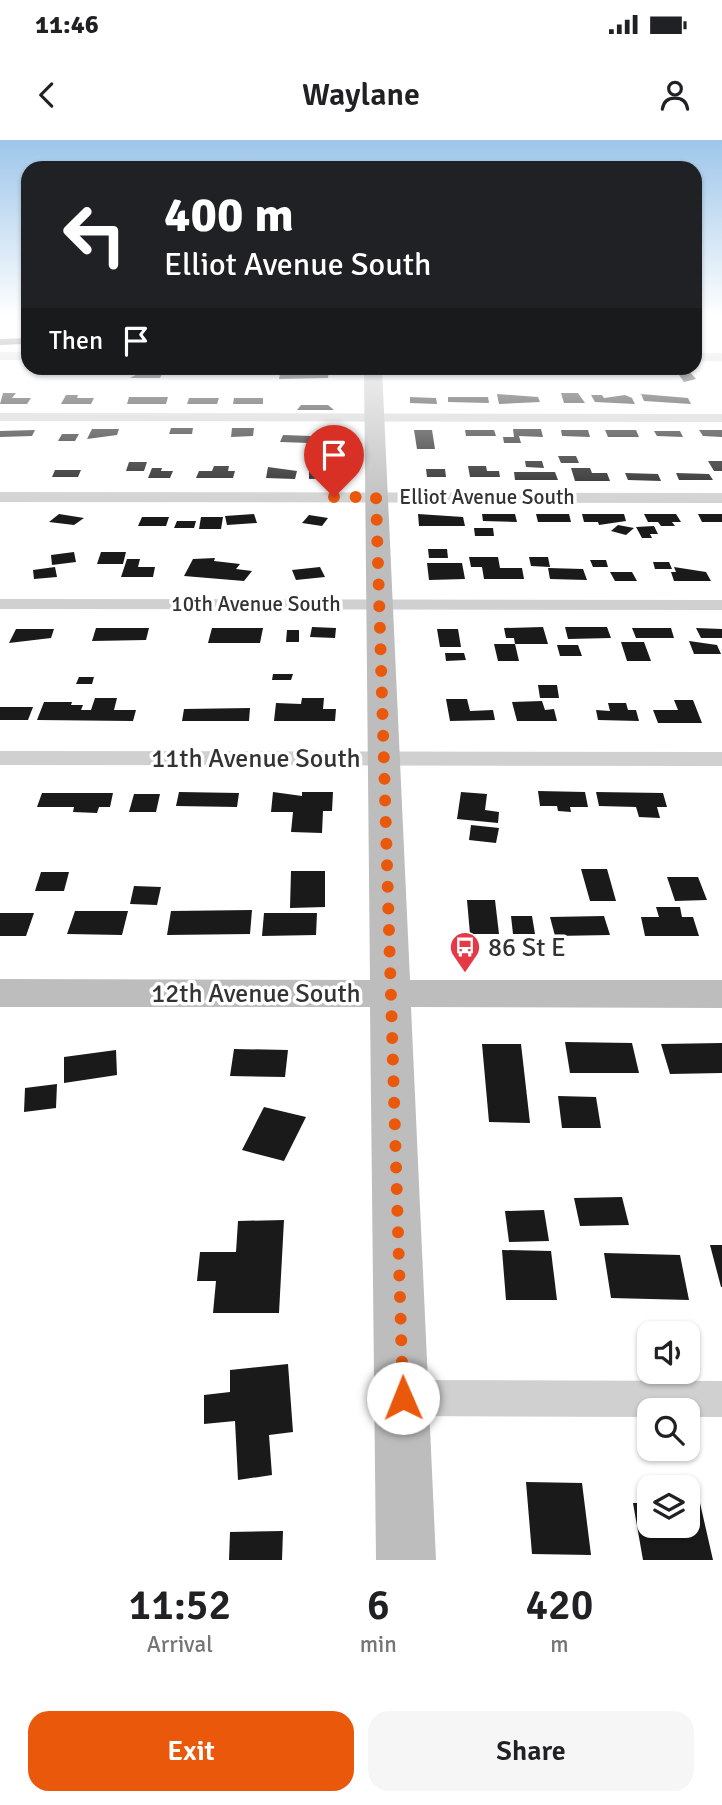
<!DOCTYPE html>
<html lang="en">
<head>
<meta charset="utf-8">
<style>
	:root { --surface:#fff; --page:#f6f6f6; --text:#202124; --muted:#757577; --accent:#ea580c }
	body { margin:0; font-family:Signika,sans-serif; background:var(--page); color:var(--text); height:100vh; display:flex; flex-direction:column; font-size:26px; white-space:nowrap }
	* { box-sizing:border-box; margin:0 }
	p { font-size:23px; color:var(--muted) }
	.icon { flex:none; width:38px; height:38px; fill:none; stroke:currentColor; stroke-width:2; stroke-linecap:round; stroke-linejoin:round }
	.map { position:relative; height:1420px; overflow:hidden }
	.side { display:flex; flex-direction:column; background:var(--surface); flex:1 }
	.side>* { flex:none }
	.top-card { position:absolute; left:21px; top:21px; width:681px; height:214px; border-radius:21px; box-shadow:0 2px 5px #0004; background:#202124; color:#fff; overflow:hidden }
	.fabs { position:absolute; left:637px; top:1181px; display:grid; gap:14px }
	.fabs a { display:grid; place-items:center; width:63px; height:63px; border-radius:14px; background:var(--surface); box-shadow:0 2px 5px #0004; font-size:35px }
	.pin { position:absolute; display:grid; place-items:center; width:60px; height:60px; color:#fff; margin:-72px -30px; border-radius:50% 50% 50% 0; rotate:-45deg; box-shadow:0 0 7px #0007 }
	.pin .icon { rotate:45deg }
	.me { position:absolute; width:77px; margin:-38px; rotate:359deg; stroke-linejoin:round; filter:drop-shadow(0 0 5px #0008) }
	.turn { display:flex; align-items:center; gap:24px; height:147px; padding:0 28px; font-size:32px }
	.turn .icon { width:91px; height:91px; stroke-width:2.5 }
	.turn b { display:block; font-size:49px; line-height:60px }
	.then { display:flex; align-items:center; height:66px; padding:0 28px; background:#0003; gap:14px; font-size:26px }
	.eta { display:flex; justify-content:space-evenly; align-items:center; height:119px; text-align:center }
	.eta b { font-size:42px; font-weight:600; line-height:49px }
	.primary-button { display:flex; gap:14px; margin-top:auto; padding:14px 28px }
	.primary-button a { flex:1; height:80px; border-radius:21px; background:var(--accent); color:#fff; font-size:28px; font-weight:600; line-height:80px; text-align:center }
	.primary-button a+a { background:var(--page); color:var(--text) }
	.status { display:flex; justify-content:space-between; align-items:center; height:49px; padding:0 35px; background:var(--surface); direction:ltr }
	.status svg { height:19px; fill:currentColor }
	header { display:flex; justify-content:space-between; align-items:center; height:91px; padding:0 28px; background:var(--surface); font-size:32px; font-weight:600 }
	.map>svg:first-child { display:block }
	.building { fill:#1a1a1a }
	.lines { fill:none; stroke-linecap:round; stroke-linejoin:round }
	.street { fill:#d0d0d0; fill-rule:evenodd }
	.secondary { fill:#bdbdbd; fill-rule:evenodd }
	.route { stroke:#ea580c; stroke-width:12; stroke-dasharray:0 21.6 }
	.labels { text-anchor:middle; stroke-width:7; stroke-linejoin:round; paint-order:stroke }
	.far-street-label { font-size:21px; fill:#333; stroke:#fff }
	.street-label { font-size:26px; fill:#333; stroke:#fff }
	.poi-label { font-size:26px; fill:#333; stroke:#fff; text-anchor:start }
</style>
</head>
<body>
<div class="status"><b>11:46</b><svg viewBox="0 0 49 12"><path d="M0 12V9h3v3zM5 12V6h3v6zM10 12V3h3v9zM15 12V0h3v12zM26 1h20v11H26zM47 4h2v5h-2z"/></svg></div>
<header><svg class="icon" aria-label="back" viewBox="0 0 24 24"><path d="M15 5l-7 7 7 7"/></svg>Waylane<svg class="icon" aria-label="person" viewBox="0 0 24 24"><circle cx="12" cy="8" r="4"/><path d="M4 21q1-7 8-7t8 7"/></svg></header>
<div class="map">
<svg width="722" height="1420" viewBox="0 0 722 1420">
	<rect width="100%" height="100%" fill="#fff"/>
	<g class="building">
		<path d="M26,198L22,204L0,205V199Z"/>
		<path d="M201,228H227L222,234H207L208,231H200Z"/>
		<path d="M457,228H478L479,233L446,235L445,231H458Z"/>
		<path d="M536,228H566L569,232L538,233Z"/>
		<path d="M645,228H666L669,233L649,235Z"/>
		<path d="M281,229H329L328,238L279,239Z"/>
		<path d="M164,230L160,238H130L143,231Z"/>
		<path d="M676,231H689L696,239L684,242Z"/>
		<path d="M3,253H16L12,258H31L27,264H0Z"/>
		<path d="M561,253H578L585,263H564Z"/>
		<path d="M497,254L538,257L540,262L499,264Z"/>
		<path d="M641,254L688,258L691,264L644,261Z"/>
		<path d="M66,255H78L77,258H94L91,264H61Z"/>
		<path d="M591,255H602L604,258L625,255L632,258L635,264L595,262Z"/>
		<path d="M129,257H168L166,264H127Z"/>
		<path d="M410,257L436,258L437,264L410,263Z"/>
		<path d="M448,257H488L489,263L448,262Z"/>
		<path d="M189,258H219L217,264H187Z"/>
		<path d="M234,258H263V264H233Z"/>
		<path d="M301,265H328L334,270H297Z"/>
		<path d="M171,288H193L192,294H169Z"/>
		<path d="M232,288H254L253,296L231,297Z"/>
		<path d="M92,289H119L117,295L87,299Z"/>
		<path d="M513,289H541L543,297L519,296L521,303H504L503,297H514Z"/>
		<path d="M35,290L32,296L0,297V291Z"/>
		<path d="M414,290H432L435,309H417Z"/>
		<path d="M465,290H494L496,296H466Z"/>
		<path d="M561,290H588L590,297L562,296Z"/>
		<path d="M605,290H636L639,297H608Z"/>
		<path d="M699,290H722V297L703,296Z"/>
		<path d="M654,291H680L683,297L657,296Z"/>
		<path d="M62,294H79L75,301H58Z"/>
		<path d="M283,295L312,296L310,303L280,302Z"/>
		<path d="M558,316H576L579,323H561Z"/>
		<path d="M525,321H542L544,328L526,327Z"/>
		<path d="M708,321H722V331H714Z"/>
		<path d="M129,322H147L144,331H126Z"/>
		<path d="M214,326H229L228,331H235L233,338H196L199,331H212Z"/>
		<path d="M468,326H486L487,331H499L500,337H470Z"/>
		<path d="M268,327L297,331L295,339L266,338Z"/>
		<path d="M152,328H162L161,331H173L170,338H148Z"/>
		<path d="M571,328H590L592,333H607L610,341H575Z"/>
		<path d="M426,329H445L446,337H427Z"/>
		<path d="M55,330H81L78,337H52Z"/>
		<path d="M342,330V338L309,339V331Z"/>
		<path d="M514,332H555L558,340H515Z"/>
		<path d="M625,333L658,334L661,341L628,340Z"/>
		<path d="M676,333L709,334L713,340H679Z"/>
		<path d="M59,374L84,378L74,385L49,382Z"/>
		<path d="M254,374L257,383L227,385L225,376Z"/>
		<path d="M418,374L463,377L465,386H419Z"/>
		<path d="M482,374H515L517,382L483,381Z"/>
		<path d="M536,374H569L571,382H538Z"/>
		<path d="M582,374H624L626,381L599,385L598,382H584Z"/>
		<path d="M644,374H676L681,382H672L675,386H661L658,382H648Z"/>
		<path d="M698,374H722V382H702Z"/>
		<path d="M309,375L328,378L322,386L302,383Z"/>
		<path d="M142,377H169L166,386H138Z"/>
		<path d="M201,377H223L221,389H199Z"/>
		<path d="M177,381H196L194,388H174Z"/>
		<path d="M618,385L634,388L626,395L611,391Z"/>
		<path d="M654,386L658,394H650L652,398H642L636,387Z"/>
		<path d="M474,388H493L494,396H475Z"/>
		<path d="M428,409H447L448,418H429Z"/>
		<path d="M74,412L76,422L52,425L51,415Z"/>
		<path d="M101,412H126L123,424H97Z"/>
		<path d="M469,417H498L500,428H522L524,439H484L482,427H471Z"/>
		<path d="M529,417H548L550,427L531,426Z"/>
		<path d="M215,418L214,421L240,424L236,429L252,431L244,441L184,436L193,419Z"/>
		<path d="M127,419H140L138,427H155L153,437H121Z"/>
		<path d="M590,420H606L608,427H593Z"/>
		<path d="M653,422H669L672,429H655Z"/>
		<path d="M427,423H462L465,439L429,440Z"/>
		<path d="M55,427L57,437L34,439L33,430Z"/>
		<path d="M320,427L325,437L296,440L292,430Z"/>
		<path d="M674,427L706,432L711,441H674L671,432H676Z"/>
		<path d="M548,428L583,429L587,440L550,439Z"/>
		<path d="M610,432H632L637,441H615Z"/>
		<path d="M312,487L336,488L335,498L310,497Z"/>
		<path d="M543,487L548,504H515L514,498H506L504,488Z"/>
		<path d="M565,487H607L611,498L568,499Z"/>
		<path d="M96,488H149L146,500L92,501Z"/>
		<path d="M212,488H263L260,503H208Z"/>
		<path d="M632,488H671L674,498H636Z"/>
		<path d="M696,488L722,489V498H701Z"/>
		<path d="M16,489H54L51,498L9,503Z"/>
		<path d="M437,489H458L461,507H440Z"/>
		<path d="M287,490H299V502H286Z"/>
		<path d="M689,501L717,505L721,514H694Z"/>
		<path d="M621,502H644L651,521H627Z"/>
		<path d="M494,504H515L519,521H498Z"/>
		<path d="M557,505H578L582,516H560Z"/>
		<path d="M445,513H464L466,520L446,521Z"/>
		<path d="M273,534H293L291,540H272Z"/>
		<path d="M79,537H94L92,544H76Z"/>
		<path d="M538,545H557L559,558H540Z"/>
		<path d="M95,558H117L114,570H136L133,581L37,580L44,562H72L71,565H83L81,570H91Z"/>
		<path d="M302,558H324L323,569H336L335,581H274L276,563L301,564Z"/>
		<path d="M446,559H467L470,571L493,570L495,580L450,581Z"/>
		<path d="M674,560H693L702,583H658L653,570H678Z"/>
		<path d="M542,561L545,570L554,569L557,581H517L512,562Z"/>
		<path d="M608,563H626L628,570H636L639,581L598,580L596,570L610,571Z"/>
		<path d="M0,567H33L28,580H0Z"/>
		<path d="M250,568L249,581H182L184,569Z"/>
		<path d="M538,651L585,652L588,667H570L571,672L558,671L557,666H540Z"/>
		<path d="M179,652L239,653L237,667L176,666Z"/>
		<path d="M273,652L302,656V652H333L332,671H323L322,693L291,692L293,672H271Z"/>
		<path d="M461,652L487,654L485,670L499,672L498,683L457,679Z"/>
		<path d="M596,652L663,653L667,667H657L660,678L639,677L636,667L599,666Z"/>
		<path d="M42,653H113L110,667H99L97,673L73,672L74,667H37Z"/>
		<path d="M134,654H160L156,672H129Z"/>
		<path d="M471,685L499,688L496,703L469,700Z"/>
		<path d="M581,729H607L616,761H590Z"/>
		<path d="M291,731H325V767L290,768Z"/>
		<path d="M41,732H69L64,751H35Z"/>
		<path d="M667,737H698L707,760L675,761Z"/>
		<path d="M134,746L161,747L157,765L130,764Z"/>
		<path d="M467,760H495L499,794H470Z"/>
		<path d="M656,767H680L682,777H693L699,796H645L641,777H659Z"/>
		<path d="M252,770L250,794L167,795L171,771Z"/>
		<path d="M75,771H128L122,795L67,794Z"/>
		<path d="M0,773H34L26,796H0Z"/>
		<path d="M264,773H317L316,795L262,796Z"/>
		<path d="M511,776H532L535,794H513Z"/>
		<path d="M604,776L610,795L555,796L550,777Z"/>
		<path d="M565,902L632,903L639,933H570Z"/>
		<path d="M722,903V933L670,934L661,904Z"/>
		<path d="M482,904H521L530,983L489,982Z"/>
		<path d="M234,909L288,910L285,937L230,936Z"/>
		<path d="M116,910L117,935L64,943V917Z"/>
		<path d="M57,944L56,968L24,972L25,948Z"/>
		<path d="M558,956L596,957L601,988H562Z"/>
		<path d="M264,967L306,977L284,1021L242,1010Z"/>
		<path d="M622,1057L629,1085L580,1086L574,1058Z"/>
		<path d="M544,1070L549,1101L509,1102L505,1071Z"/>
		<path d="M284,1080L279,1173H213L216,1141H197L200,1112H236L238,1081Z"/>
		<path d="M710,1105H722V1147H721Z"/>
		<path d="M502,1110L551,1111L557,1160H506Z"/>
		<path d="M604,1113L680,1115L689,1160L611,1158Z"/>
		<path d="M288,1224L293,1292L269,1295L272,1335L238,1340L235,1281L204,1284V1255L230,1252V1230Z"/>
		<path d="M526,1342L582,1343L591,1415L532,1414Z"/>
		<path d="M633,1363H649V1386H688V1363H700L713,1420H643Z"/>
		<path d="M283,1391L282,1420H229L230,1392Z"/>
	</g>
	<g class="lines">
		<g class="street">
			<rect x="0" y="212" width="28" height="8"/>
			<rect x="695" y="213" width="27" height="8"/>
			<path d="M0,273L722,274V282L0,281Z"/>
			<path d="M0,352L722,353V363L0,362Z"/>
			<path d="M0,459L722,460V470L0,469Z"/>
			<path d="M0,611L722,612V626L0,625Z"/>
			<path d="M403,1240L722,1241V1277H688V1270H649V1277L403,1276L389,1271L384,1258L389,1245Z"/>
		</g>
		<path class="secondary" d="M364,228H382L410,840H722V868L411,867L436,1420H376L370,867H0V839L370,840Z"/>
	</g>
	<linearGradient id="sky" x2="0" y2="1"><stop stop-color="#9ec6ea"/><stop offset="0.47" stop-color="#fff"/><stop offset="1" stop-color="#fff" stop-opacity="0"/></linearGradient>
	<rect width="722" height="376" fill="url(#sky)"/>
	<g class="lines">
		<path class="route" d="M334,357H376L403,1258"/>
	</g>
	<defs>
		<g id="bus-pin" transform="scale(1.575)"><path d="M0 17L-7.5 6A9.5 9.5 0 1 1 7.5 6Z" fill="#e63946" stroke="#fff"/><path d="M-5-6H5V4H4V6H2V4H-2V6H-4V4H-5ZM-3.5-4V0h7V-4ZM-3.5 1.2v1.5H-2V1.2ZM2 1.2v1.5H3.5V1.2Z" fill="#fff"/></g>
	</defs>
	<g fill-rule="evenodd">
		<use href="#bus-pin" x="465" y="807"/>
	</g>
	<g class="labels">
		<g class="far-street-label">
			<text x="487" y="364">Elliot Avenue South</text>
			<text x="256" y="471">10th Avenue South</text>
		</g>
		<g class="street-label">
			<text x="256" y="627">11th Avenue South</text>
			<text x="256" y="862">12th Avenue South</text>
		</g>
		<g class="poi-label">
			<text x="488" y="816">86 St E</text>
		</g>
	</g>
</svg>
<div class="fabs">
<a><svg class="icon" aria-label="sound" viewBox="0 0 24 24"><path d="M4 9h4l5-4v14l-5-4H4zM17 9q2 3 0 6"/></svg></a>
<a><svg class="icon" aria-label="search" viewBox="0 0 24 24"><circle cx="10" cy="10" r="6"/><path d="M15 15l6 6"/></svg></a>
<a><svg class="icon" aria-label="layers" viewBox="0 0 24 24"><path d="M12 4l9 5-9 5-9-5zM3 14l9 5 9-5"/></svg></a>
</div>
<div class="pin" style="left:334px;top:357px;background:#d93025"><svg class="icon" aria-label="arrive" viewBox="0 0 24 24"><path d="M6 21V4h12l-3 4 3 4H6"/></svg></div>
<svg class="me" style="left:403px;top:1258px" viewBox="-20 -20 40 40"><circle r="19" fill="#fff"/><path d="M0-13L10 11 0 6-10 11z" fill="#ea580c"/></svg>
<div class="top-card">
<div class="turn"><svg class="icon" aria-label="left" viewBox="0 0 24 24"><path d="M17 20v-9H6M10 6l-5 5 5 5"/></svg><div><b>400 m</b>Elliot Avenue South</div></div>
<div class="then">Then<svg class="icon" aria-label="arrive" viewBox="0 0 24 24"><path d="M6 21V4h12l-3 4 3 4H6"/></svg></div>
</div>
</div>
<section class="side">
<div class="eta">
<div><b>11:52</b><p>Arrival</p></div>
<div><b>6</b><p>min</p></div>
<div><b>420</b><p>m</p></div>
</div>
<div class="primary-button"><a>Exit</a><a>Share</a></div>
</section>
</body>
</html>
